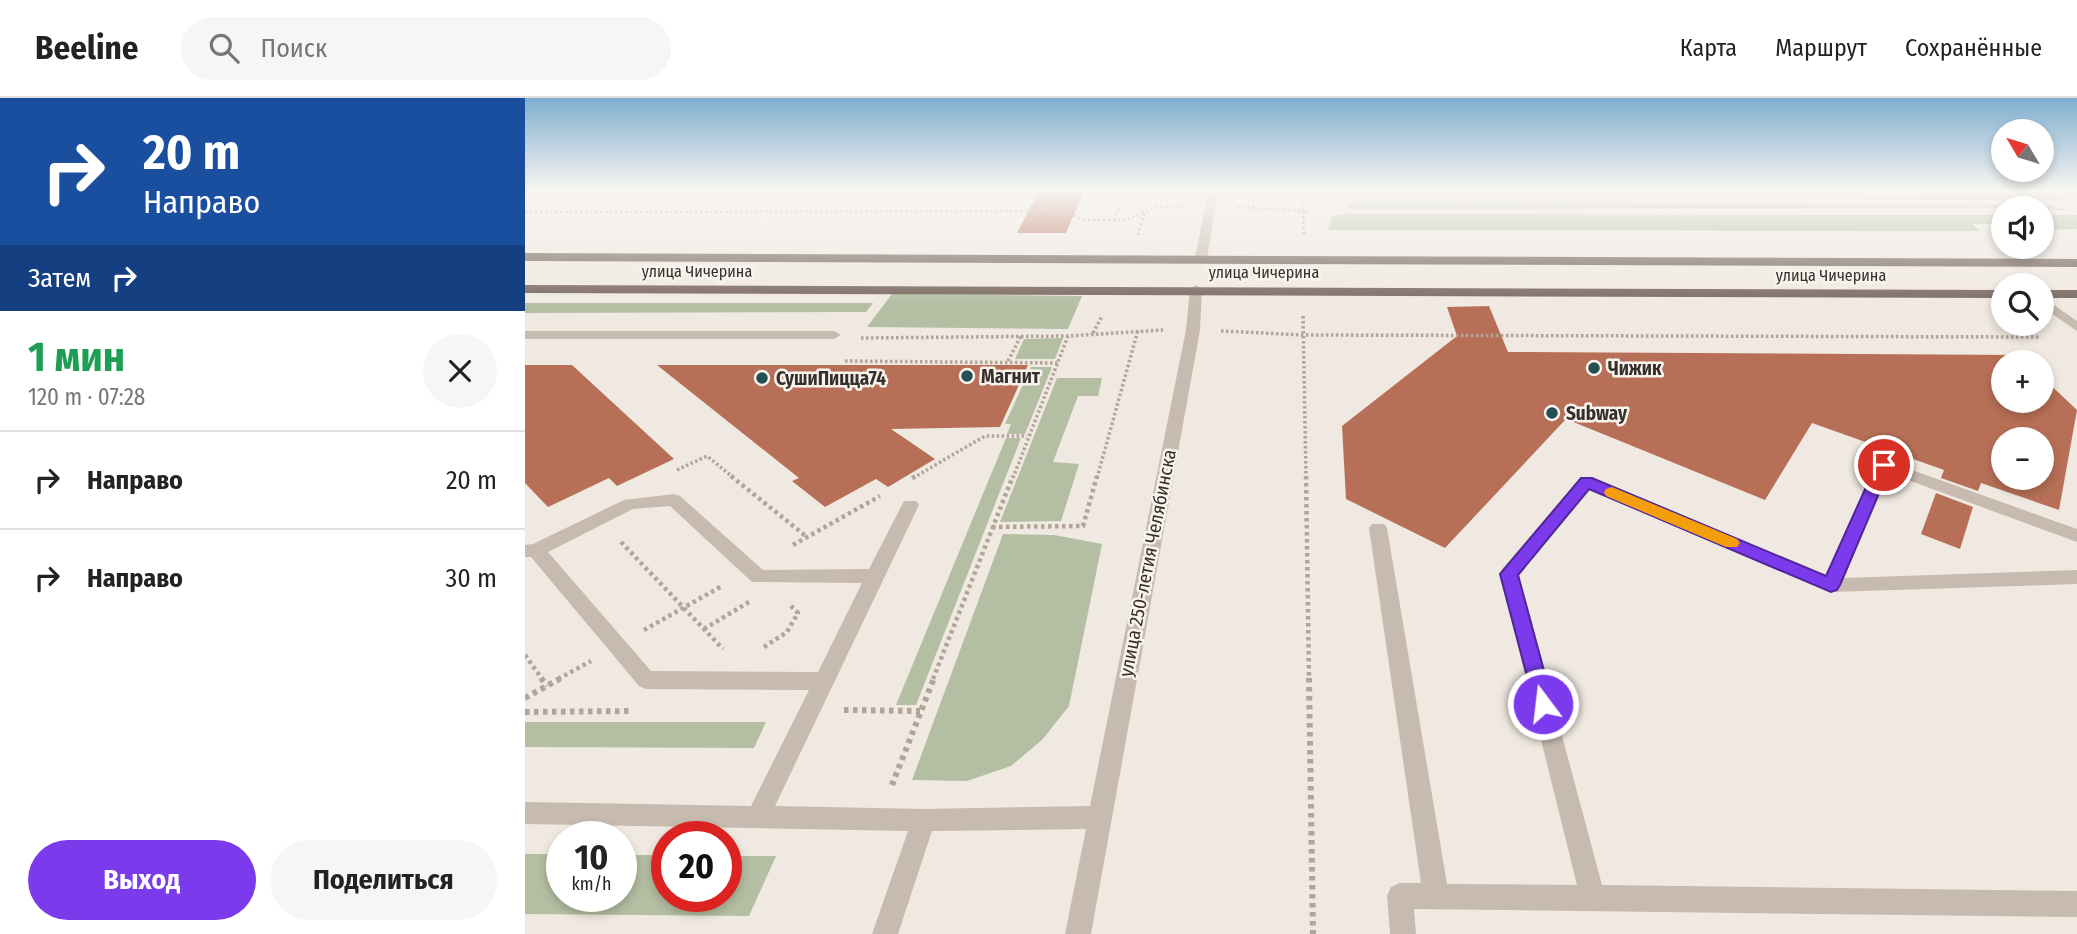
<!DOCTYPE html>
<html lang="ru">
<head>
<meta charset="utf-8">
<style>
	:root { --surface:#fff; --page:#f6f6f6; --text:#222; --muted:#767676; --line:#e0e0e0; --accent:#7c3aed }
	body { margin:0; font-family:"Fira Sans Condensed",sans-serif; background:var(--page); color:var(--text); height:100vh; display:flex; flex-direction:column; font-size:26px; white-space:nowrap }
	* { box-sizing:border-box; margin:0 }
	p { font-size:23px; color:var(--muted) }
	.icon { flex:none; width:38px; height:38px; fill:none; stroke:currentColor; stroke-width:2; stroke-linecap:round; stroke-linejoin:round }
	.map { position:relative; flex:1; overflow:hidden }
	.panel { display:flex; flex-direction:column; background:var(--surface); width:525px }
	.panel>* { flex:none }
	.banner { background:#1a4fa0; color:#fff; overflow:hidden }
	.needle { width:46px; rotate:308deg }
	.tools { position:absolute; left:1466px; top:21px; display:grid; gap:14px }
	.tools a { display:grid; place-items:center; width:63px; height:63px; border-radius:50%; background:var(--surface); box-shadow:0 4px 10px #0003; font-size:35px }
	.speed { position:absolute; left:21px; top:723px; display:flex; gap:14px; font-size:35px; font-weight:700; text-align:center }
	.speed>* { display:grid; place-content:center; width:91px; height:91px; border-radius:50%; background:var(--surface); box-shadow:0 4px 10px #0003; line-height:1 }
	.speed small { font-size:18px; font-weight:400 }
	.speed .limit { border:10px solid #d22; background:#fff; color:#111 }
	.pin { position:absolute; display:grid; place-items:center; width:60px; height:60px; color:#fff; margin:-30px; border:4px solid #fff; border-radius:50%; box-shadow:0 2px 7px #0007 }
	.me { position:absolute; width:77px; margin:-38px; rotate:345deg; stroke-linejoin:round; filter:drop-shadow(0 0 5px #0008) }
	.turn { display:flex; align-items:center; gap:24px; height:147px; padding:0 28px; font-size:32px }
	.turn .icon { width:91px; height:91px; stroke-width:2.5 }
	.turn b { display:block; font-size:49px; line-height:60px }
	.then { display:flex; align-items:center; height:66px; padding:0 28px; background:#0003; gap:14px; font-size:26px }
	.round { display:grid; place-items:center; flex:none; width:74px; height:74px; border-radius:37px; background:var(--page) }
	.overview { display:flex; align-items:center; justify-content:space-between; height:119px; padding:0 28px }
	h1 { font-size:42px; font-weight:700; line-height:52px; color:#1e9e55 }
	.button { display:flex; gap:14px; margin-top:auto; padding:14px 28px }
	.button a { flex:1; height:80px; border-radius:42px; background:var(--accent); color:#fff; font-size:28px; font-weight:700; line-height:80px; text-align:center }
	.button a+a { background:var(--page); color:var(--text) }
	ul { padding:0; list-style:none }
	li { display:flex; align-items:center; gap:21px; height:98px; padding:0 28px; border-top:2px solid var(--line) }
	li div { flex:1 }
	li b { display:block; font-size:26px }
	li em { font-style:normal }
	header { display:flex; align-items:center; gap:42px; box-sizing:border-box; height:98px; padding:0 35px; background:var(--surface); border-bottom:2px solid var(--line) }
	header strong { font-size:33px }
	nav { display:flex; gap:38px; margin-inline-start:auto; font-size:24px }
	.search { width:490px; height:63px; background:var(--page); display:flex; align-items:center; gap:18px; box-sizing:border-box; padding:0 24px; border-radius:38px; color:var(--muted); font-size:26px }
	main { display:flex; flex:1; min-height:0 }
	.map>svg:first-child { display:block }
	.green { fill:#b4bea2 }
	.building { fill:#b77057; fill-rule:evenodd }
	.lines { fill:none; stroke-linecap:round; stroke-linejoin:round }
	.path-far3 { stroke:#b3a498; stroke-width:2.5; stroke-dasharray:2.5 2.5; stroke-linecap:butt }
	.path-far2 { stroke:#b3a498; stroke-width:3.5; stroke-dasharray:2.5 2.5; stroke-linecap:butt }
	.path-far1 { stroke:#b3a498; stroke-width:4.5; stroke-dasharray:3.5 3.5; stroke-linecap:butt }
	.path { stroke:#b3a498; stroke-width:6; stroke-dasharray:4.5 4.5; stroke-linecap:butt }
	.minor { fill:#c7baae; fill-rule:evenodd }
	.major { fill:#77675e; fill-rule:evenodd }
	.route { fill:#7c3aed; stroke:#51269a; stroke-width:2 }
	.slow { fill:#f59e0b }
	.poi-dot { fill:#255053; stroke:#f8f3ed; stroke-width:2.5 }
	.labels { text-anchor:middle; stroke-width:5; stroke-linejoin:round; paint-order:stroke }
	.far-street-label { font-size:16px; fill:#372f2b; stroke:#f8f3ed }
	.poi-label { font-size:19px; font-weight:bold; fill:#372f2b; stroke:#f8f3ed; text-anchor:start }
	.street-label { font-size:19px; fill:#372f2b; stroke:#f8f3ed }
</style>
</head>
<body>
<header>
<strong>Beeline</strong>
<div class="search"><svg class="icon" aria-label="search" viewBox="0 0 24 24"><circle cx="10" cy="10" r="6"/><path d="M15 15l6 6"/></svg>Поиск</div>
<nav><a>Карта</a><a>Маршрут</a><a>Сохранённые</a></nav>
</header>
<main>
<section class="panel">
<div class="banner">
<div class="turn"><svg class="icon" aria-label="right" viewBox="0 0 24 24"><path d="M7 20v-9h11M14 6l5 5-5 5"/></svg><div><b>20 m</b>Направо</div></div>
<div class="then">Затем<svg class="icon" aria-label="right" viewBox="0 0 24 24"><path d="M7 20v-9h11M14 6l5 5-5 5"/></svg></div>
</div>
<div class="overview"><div><h1>1 мин</h1><p>120 m · 07:28</p></div><a class="round"><svg class="icon" aria-label="close" viewBox="0 0 24 24"><path d="M6 6l12 12M18 6L6 18"/></svg></a></div>
<ul>
<li><svg class="icon" aria-label="right" viewBox="0 0 24 24"><path d="M7 20v-9h11M14 6l5 5-5 5"/></svg><div><b>Направо</b></div><em>20 m</em></li>
<li><svg class="icon" aria-label="right" viewBox="0 0 24 24"><path d="M7 20v-9h11M14 6l5 5-5 5"/></svg><div><b>Направо</b></div><em>30 m</em></li>
</ul>
<div class="button"><a>Выход</a><a>Поделиться</a></div>
</section>
<div class="map">
<svg width="1552" height="836" viewBox="0 0 1552 836">
	<rect width="100%" height="100%" fill="#f0e9e1"/>
	<g class="green">
		<path d="M824,104L1523,106L1542,112H1517V110L824,111Z"/>
		<path d="M817,116L1479,117V126H1448L1455,133L803,132L806,119Z"/>
		<path d="M1517,117H1552V131L1517,132Z"/>
		<path d="M367,196L557,198L543,231L342,229Z"/>
		<path d="M0,205H348L341,214L0,215Z"/>
		<path d="M538,240L530,261H490L499,241Z"/>
		<path d="M506,269H527L500,336H482L486,326H480Z"/>
		<path d="M532,280H577L573,298H553L528,364L554,366L536,423L475,424Z"/>
		<path d="M481,340H496L391,607H371Z"/>
		<path d="M478,436L529,437L577,446L544,608L517,642L486,668L442,683L387,682Z"/>
		<path d="M0,624H241L229,650L0,649Z"/>
		<path d="M0,756H37V798H96V757H142V798H201V758H251L224,818L0,816Z"/>
	</g>
	<g class="building">
		<path d="M514,93H559L541,135H492Z"/>
		<path d="M964,208L983,254L1494,257L1502,264H1479V303H1517V279L1552,312L1534,412L1456,385L1453,393L1416,380L1419,372L1287,325L1240,402L1041,321L920,450L821,401L817,328L932,238L922,209ZM1479,341H1517V380H1479Z"/>
		<path d="M0,267H47L149,361L92,388L84,380L23,409L0,385Z"/>
		<path d="M132,267H503L475,329L366,331L410,361L363,389L351,381L300,409L267,383L274,380Z"/>
		<path d="M1411,395L1448,409L1435,451L1396,436Z"/>
	</g>
	<g class="lines">
		<g class="path-far3">
			<path d="M713,109L778,113V103"/>
			<path d="M728,109L729,93"/>
			<path d="M0,114L541,113L558,122H600L630,109H659"/>
			<path d="M589,122L600,93"/>
			<path d="M779,136L778,113H785"/>
			<path d="M613,137L620,113"/>
		</g>
		<g class="path-far2">
			<path d="M778,218L781,380"/>
			<path d="M696,233L778,237L1516,239"/>
			<path d="M568,235L577,218"/>
			<path d="M336,240L543,238L638,232"/>
			<path d="M320,263L533,265"/>
			<path d="M483,263L496,238"/>
			<path d="M152,372L182,358L209,380"/>
			<path d="M388,380L460,338H502"/>
			<path d="M488,380L543,238"/>
			<path d="M572,380L613,232"/>
		</g>
		<g class="path-far1">
			<path d="M206,378L282,439"/>
			<path d="M781,378L784,581"/>
			<path d="M387,380L391,378"/>
			<path d="M467,429L558,428L572,378"/>
			<path d="M96,444L198,551"/>
			<path d="M268,447L355,398"/>
			<path d="M179,531L224,504"/>
			<path d="M119,532L197,488"/>
			<path d="M239,549L262,534L273,515L265,507"/>
			<path d="M0,557L17,581"/>
			<path d="M33,581L66,563"/>
			<path d="M408,581L488,378"/>
		</g>
		<g class="path">
			<path d="M16,580L22,588"/>
			<path d="M784,580L788,836"/>
			<path d="M0,600L36,580"/>
			<path d="M319,612L395,613"/>
			<path d="M0,614L108,613"/>
			<path d="M367,687L409,580"/>
		</g>
		<g class="minor">
			<path d="M683,93H693L682,160L676,164L670,160Z"/>
			<path d="M797,93L1552,95V101L1510,103L802,96Z"/>
			<path d="M671,187L677,191L675,232L566,836H540L561,731L407,733L373,836H347L383,733L0,726V704L226,708L284,592L121,591L114,588L6,459H0V447L8,446L99,402L149,396L155,398L238,472L344,471L379,403H391L394,407L250,708L399,711L565,708L661,232L665,191ZM145,408L227,484L337,485L293,574L126,573L23,454L108,411Z"/>
			<path d="M1517,199L1552,223V233L1517,209Z"/>
			<path d="M0,233H309L316,237L309,241H0Z"/>
			<path d="M1359,362L1552,431V444L1364,375L1319,480L1552,472V486L1306,494L1065,392L994,477L1077,787L1552,793V819L889,811L891,836H865L862,798L866,789L875,785H896L844,430L847,426H859L862,430L922,786L1052,787L975,476L977,471L1056,380L1062,379L1301,477L1351,367Z"/>
		</g>
		<g class="major">
			<path d="M0,155L1552,161V169L0,163Z"/>
			<path d="M0,187L1479,192V200L0,195Z"/>
			<rect x="1517" y="192" width="35" height="8"/>
		</g>
	</g>
	<linearGradient id="sky" x2="0" y2="1"><stop stop-color="#7fafcf"/><stop offset="0.44" stop-color="#f8f5f2"/><stop offset="1" stop-color="#f8f5f2" stop-opacity="0"/></linearGradient>
	<rect width="1552" height="210" fill="url(#sky)"/>
	<path class="route" d="M1359,362L1366,367L1315,487L1312,492L1306,494L1064,391L993,477L1028,606L1025,612L1018,614L1011,612L975,476L1056,380H1067L1301,478L1351,367Z"/>
	<path class="slow" d="M1087,389L1212,441L1215,445L1212,449H1201L1081,398L1079,394L1081,391Z"/>
	<g class="poi-dot">
		<circle cx="1069" cy="270" r="7"/>
		<circle cx="442" cy="278" r="7"/>
		<circle cx="237" cy="280" r="7"/>
		<circle cx="1027" cy="315" r="7"/>
	</g>
	<g class="labels">
		<g class="far-street-label">
			<text x="172" y="179">улица Чичерина</text>
			<text x="739" y="180">улица Чичерина</text>
			<text x="1306" y="183">улица Чичерина</text>
		</g>
		<g class="poi-label">
			<text x="1083" y="277">Чижик</text>
			<text x="456" y="285">Магнит</text>
			<text x="251" y="287">СушиПицца74</text>
			<text x="1041" y="322">Subway</text>
		</g>
		<g class="street-label">
			<text transform="translate(622 465) rotate(-79)" y="7">улица 250-летия Челябинска</text>
		</g>
	</g>
</svg>
<div class="tools">
<a><svg class="needle" viewBox="-14 -14 28 28"><path d="M0-13l5 13h-10z" fill="#e53935"/><path d="M0 13l5-13h-10z" fill="#767676"/></svg></a>
<a><svg class="icon" aria-label="sound" viewBox="0 0 24 24"><path d="M4 9h4l5-4v14l-5-4H4zM17 9q2 3 0 6"/></svg></a>
<a><svg class="icon" aria-label="search" viewBox="0 0 24 24"><circle cx="10" cy="10" r="6"/><path d="M15 15l6 6"/></svg></a>
<a>+</a>
<a>−</a>
</div>
<div class="speed"><div>10<small>km/h</small></div><div class="limit">20</div></div>
<div class="pin" style="left:1359px;top:367px;background:#d93025"><svg class="icon" aria-label="arrive" viewBox="0 0 24 24"><path d="M6 21V4h12l-3 4 3 4H6"/></svg></div>
<svg class="me" style="left:1018px;top:606px" viewBox="-20 -20 40 40"><circle r="17" fill="#7c3aed" stroke="#fff" stroke-width="3"/><path d="M0-11L8 9 0 5-8 9z" fill="#fff"/></svg>
</div>
</main>
</body>
</html>
